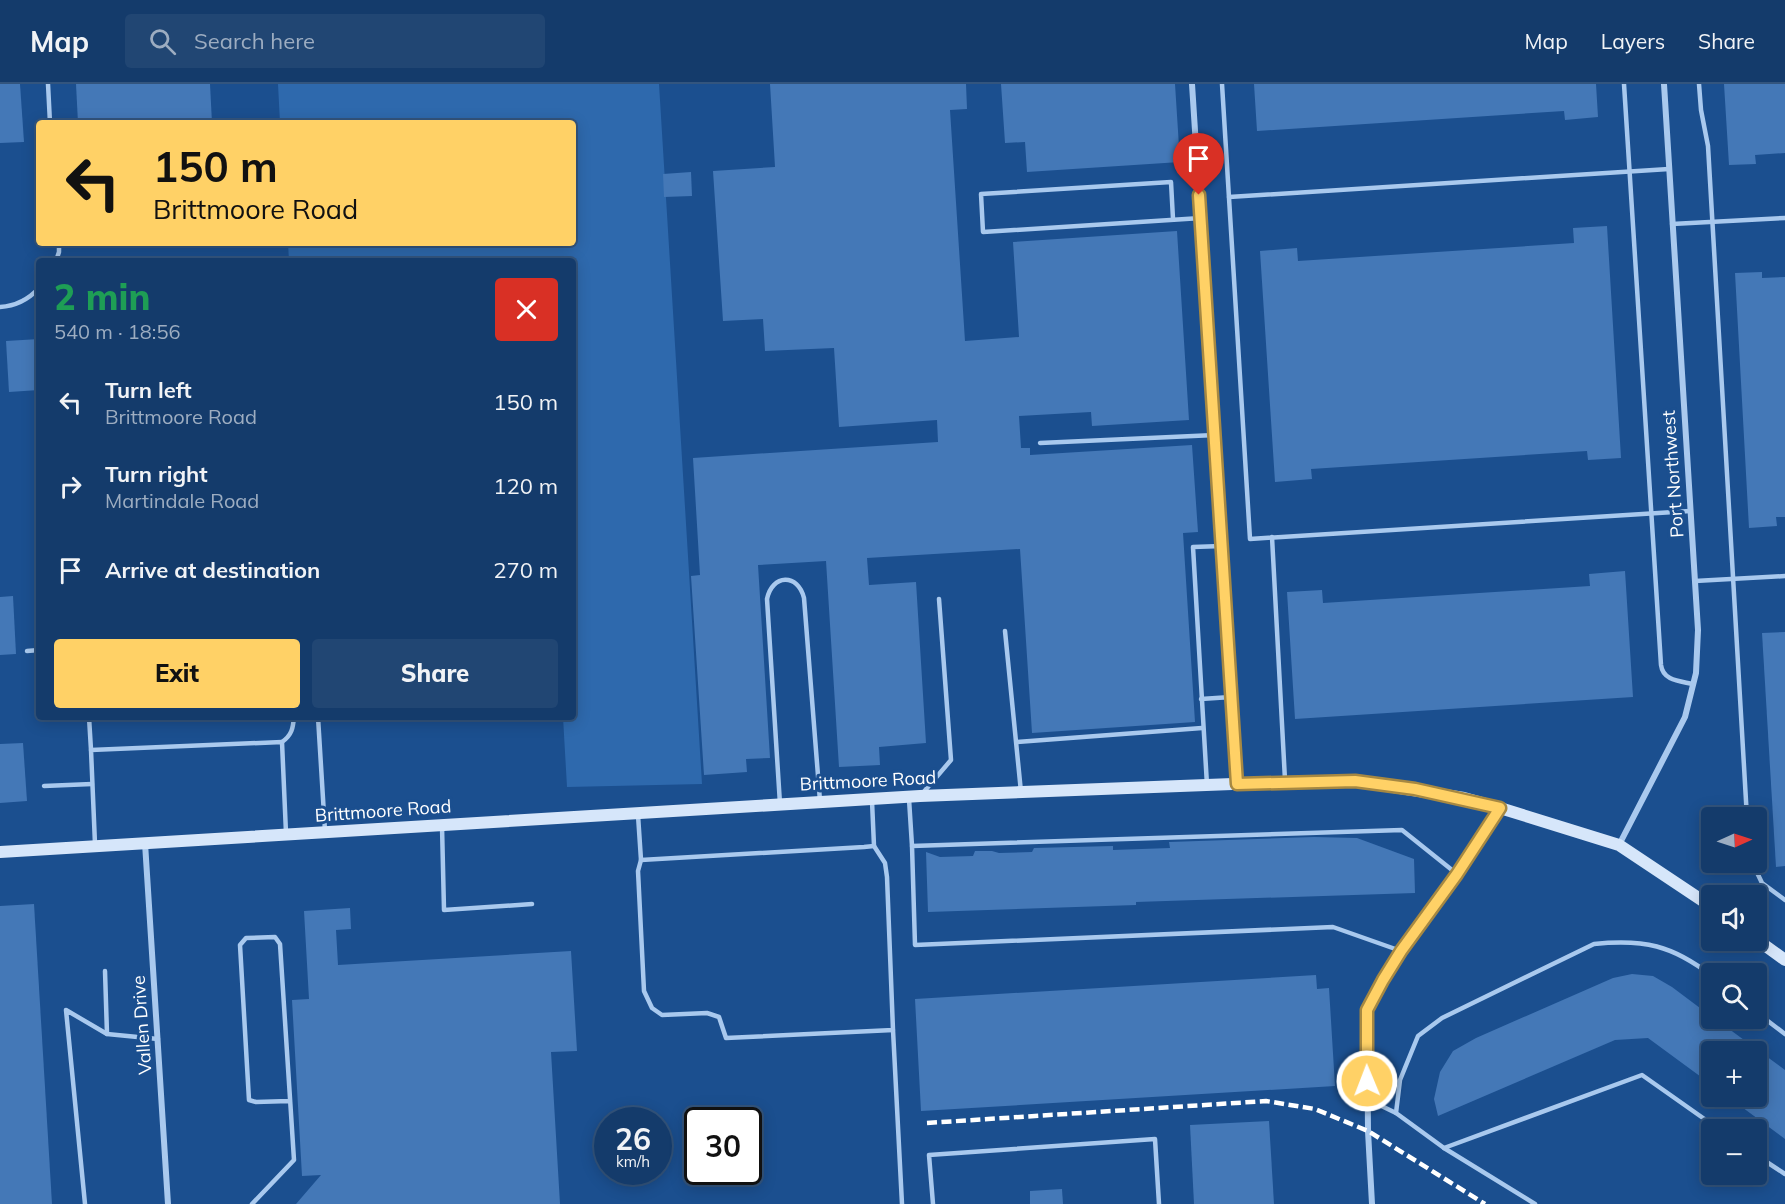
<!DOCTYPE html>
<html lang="en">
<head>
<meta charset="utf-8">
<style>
	:root { --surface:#143b6b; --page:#214673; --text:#f1f3f6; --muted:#9dadc1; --line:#33557e; --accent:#ffd166 }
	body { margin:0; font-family:Mulish,sans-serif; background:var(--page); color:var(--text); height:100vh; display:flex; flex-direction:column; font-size:22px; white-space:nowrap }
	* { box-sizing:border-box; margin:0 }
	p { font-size:20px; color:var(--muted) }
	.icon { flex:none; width:33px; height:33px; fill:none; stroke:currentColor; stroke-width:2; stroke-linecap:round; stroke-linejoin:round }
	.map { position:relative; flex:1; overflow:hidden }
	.drawer { position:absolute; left:36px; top:174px; width:540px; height:462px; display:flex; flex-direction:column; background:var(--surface); border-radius:6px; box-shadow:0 3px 15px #0003,0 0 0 2px var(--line) }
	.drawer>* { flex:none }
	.top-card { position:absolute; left:36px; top:36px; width:540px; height:126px; border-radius:6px; box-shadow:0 3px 15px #0003,0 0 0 2px var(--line); background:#ffd166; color:#111; overflow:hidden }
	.needle { width:39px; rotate:87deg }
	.tools { position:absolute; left:1701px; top:723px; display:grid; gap:12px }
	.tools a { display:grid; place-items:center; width:66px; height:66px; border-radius:6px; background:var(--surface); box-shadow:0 3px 15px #0003,0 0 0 2px var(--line); font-size:30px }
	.speed { position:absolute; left:594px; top:1023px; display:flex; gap:12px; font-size:30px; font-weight:700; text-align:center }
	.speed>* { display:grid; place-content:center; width:78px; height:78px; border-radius:50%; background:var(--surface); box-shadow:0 3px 15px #0003,0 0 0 2px var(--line); line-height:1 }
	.speed small { font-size:15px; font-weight:400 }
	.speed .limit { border:3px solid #111; border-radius:9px; background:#fff; color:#111 }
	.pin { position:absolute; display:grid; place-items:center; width:51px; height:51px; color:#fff; margin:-62px -26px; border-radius:50% 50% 50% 0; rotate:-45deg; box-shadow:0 0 6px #0007 }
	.pin .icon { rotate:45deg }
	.me { position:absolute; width:66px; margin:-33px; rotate:359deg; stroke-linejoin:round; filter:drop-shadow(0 0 4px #0008) }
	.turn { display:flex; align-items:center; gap:21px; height:126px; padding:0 18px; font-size:27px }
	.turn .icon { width:78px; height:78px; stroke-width:2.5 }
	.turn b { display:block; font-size:42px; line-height:51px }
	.round { display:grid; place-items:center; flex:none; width:63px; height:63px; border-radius:6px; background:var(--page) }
	.headline { display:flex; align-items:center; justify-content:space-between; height:102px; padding:0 18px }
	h1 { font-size:36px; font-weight:800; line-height:45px; color:#1e9e55 }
	.button { display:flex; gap:12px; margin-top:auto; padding:12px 18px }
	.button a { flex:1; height:69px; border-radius:6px; background:var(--accent); color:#111; font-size:24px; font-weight:800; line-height:69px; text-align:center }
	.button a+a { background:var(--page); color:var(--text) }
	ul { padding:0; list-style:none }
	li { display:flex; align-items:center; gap:18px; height:84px; padding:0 18px }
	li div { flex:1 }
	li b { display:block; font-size:22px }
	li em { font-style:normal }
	header { display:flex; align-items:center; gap:36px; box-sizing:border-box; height:84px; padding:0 30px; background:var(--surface); border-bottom:2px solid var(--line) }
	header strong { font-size:28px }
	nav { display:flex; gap:33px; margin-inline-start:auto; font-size:21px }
	.search { width:420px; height:54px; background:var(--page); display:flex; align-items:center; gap:15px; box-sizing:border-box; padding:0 21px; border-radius:6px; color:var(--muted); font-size:22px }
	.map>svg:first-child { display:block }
	.green { fill:#2e69ad }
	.building { fill:#4478b7 }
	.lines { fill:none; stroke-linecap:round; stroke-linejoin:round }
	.lane { stroke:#a9c9ee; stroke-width:4.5 }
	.street { stroke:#a9c9ee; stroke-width:6 }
	.secondary { stroke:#d6e6fa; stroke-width:12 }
	.rail { stroke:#fff; stroke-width:4.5; stroke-dasharray:10 4.5; stroke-linecap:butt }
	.route-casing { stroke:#a68842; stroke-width:15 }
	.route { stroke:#ffd166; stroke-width:10 }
	.labels { text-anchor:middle; stroke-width:6; stroke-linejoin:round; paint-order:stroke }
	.street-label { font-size:18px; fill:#fff; stroke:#1b4f8f }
</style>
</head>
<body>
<header>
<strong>Map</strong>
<div class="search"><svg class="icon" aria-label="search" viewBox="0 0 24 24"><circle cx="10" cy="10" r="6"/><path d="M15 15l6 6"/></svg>Search here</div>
<nav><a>Map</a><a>Layers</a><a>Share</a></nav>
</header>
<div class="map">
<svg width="1785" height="1120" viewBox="0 0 1785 1120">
	<rect width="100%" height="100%" fill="#1b4f8f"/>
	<path class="green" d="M278,0H659L702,700L567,703L563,633H573V177H289L288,159H573V39H280Z"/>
	<g class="building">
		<path d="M0,0H20L24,58L0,59Z"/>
		<path d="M76,0H210L212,39H78Z"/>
		<path d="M770,0H966L967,25L950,26L965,257L1019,253L1013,158L1177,147L1189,336L1092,342L1091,328L1019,332L1021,364H1030V371L1192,361L1198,448L1183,449L1195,638L1032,649L1020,465L867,474L869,501L916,498L926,659L879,663L880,681L839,683L826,477L758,481L770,674L746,675L747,688L704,691L691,492L700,491L693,374L938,358L937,336L839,343L834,264L765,267L763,235L723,237L713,87L775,83Z"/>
		<path d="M1001,0H1175L1180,78L1027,88L1025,58L1005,59Z"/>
		<path d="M1254,0H1596L1598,33L1565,36L1564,27L1257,47Z"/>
		<path d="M1724,0H1785V69L1755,71L1756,80L1729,81Z"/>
		<path d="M691,88L692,112L664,113L663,90Z"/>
		<path d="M1607,142L1621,374L1588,376L1587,367L1311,385L1312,395L1275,398L1260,167L1297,164L1298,177L1574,159L1573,144Z"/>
		<path d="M1762,188V194L1785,193V433H1776L1777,442L1749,444L1735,189Z"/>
		<path d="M39,255V306L9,308L6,257Z"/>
		<path d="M1625,487L1633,613L1295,635L1287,508L1322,506L1323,519L1590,502L1589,490Z"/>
		<path d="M13,512L16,570L0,571V513Z"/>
		<path d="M1785,548V782L1776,783L1762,549Z"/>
		<path d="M23,659L27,717L0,719V660Z"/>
		<path d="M1314,753L1357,754L1414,775L1415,809L1136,818V821L928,828L926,768L940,773L973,772L975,767H992L999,769L1032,768L1034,764L1113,762V766L1170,764L1169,758Z"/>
		<path d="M34,820L52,1120H0V822Z"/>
		<path d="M350,824L351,845L336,846L338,881L571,867L577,967L551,968L560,1120H296L321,1091L302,1092L292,916L309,915L304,827Z"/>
		<path d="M1632,890L1653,892L1672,903L1712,933V934H1714L1785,986V1055L1727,1012H1756V968H1712V1001L1648,954L1615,956L1438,1032L1434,1015L1440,988L1453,967L1476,954L1613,894Z"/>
		<path d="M1316,891L1317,905L1329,904L1335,1002L921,1027L915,915Z"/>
		<path d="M1269,1037L1274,1120H1194L1190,1041Z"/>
		<path d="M1062,1105L1063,1120H1030V1107Z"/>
	</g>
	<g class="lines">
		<g class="lane">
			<path d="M48,0L50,39"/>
			<path d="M1222,0L1250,455L1690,427"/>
			<path d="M1624,0L1661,581C1663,597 1680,597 1693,600"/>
			<path d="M1699,0L1701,26L1708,62L1747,734"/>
			<path d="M1229,113L1669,85"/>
			<path d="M1173,135L1171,98L981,110L983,148L1201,134"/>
			<path d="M1672,140L1785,134"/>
			<path d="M56,177L59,168V159"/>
			<path d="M0,223C16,222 28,216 39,204"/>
			<path d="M1040,359L1215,351"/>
			<path d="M1272,453L1285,696"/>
			<path d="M1695,497L1785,492"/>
			<path d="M1005,547L1021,708"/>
			<path d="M27,567L39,566"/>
			<path d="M1201,615L1231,613"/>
			<path d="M89,633L91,666"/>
			<path d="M318,633L325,747"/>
			<path d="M282,658C292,651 293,644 294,633"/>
			<path d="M1017,658L1202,644"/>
			<path d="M1207,701L1193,463L1222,462"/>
			<path d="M44,702L92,700"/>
			<path d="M922,710L951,676L939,515"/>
			<path d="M909,715L912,762"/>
			<path d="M780,720L767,515C772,490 798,489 804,514L820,717"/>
			<path d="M638,731L641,776L864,763L874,762L872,717"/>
			<path d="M442,742L444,826L532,820"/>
			<path d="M95,760L91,666L282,658L286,749"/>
			<path d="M641,776L638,787L644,907L652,924L662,931L707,929L719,933L726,954L893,946L887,793L885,779L874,762"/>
			<path d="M1752,778L1762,799L1785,816"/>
			<path d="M1401,867L1333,843L915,861L912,762L1402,746L1457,790"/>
			<path d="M105,887L107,950"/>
			<path d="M1756,928L1785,950"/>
			<path d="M893,946L902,1120"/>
			<path d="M1367,1015L1396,1029"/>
			<path d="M1444,1064L1642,991L1720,1046"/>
			<path d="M1756,1071L1785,1090"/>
			<path d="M85,1120L66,926L107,950L158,955"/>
			<path d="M252,1120L294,1076L280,860L275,853L246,854L240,861L249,1016L256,1018L289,1017"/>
			<path d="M933,1120L929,1071L1155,1055L1159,1120"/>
			<path d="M1535,1120L1444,1064L1396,1029L1400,996L1418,952L1442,934L1594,860C1644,855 1672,861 1712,892"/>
		</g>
		<g class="street">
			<path d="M1192,0L1237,700"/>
			<path d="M145,759L168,1120"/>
			<path d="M1619,761L1685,633L1696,589L1698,546L1664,0"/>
			<path d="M1372,1120L1368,1047L1367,926L1383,896L1401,867L1457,790L1500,724"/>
		</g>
		<g class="secondary">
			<path d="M0,768L920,712L1285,698L1355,697L1464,714L1500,724L1619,761L1712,823"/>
			<path d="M1756,855L1785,876"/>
		</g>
		<path class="rail" d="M927,1039L1266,1017L1315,1025L1368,1047L1485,1120"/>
	</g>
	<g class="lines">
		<g class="route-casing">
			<path id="route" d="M1199,111L1237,700L1355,697L1415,705L1500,724L1457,790L1401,867L1383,896L1367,926V997"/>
		</g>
		<use href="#route" class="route"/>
	</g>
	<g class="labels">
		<g class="street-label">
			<text transform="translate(1673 390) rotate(-94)" y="6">Port Northwest</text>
			<text transform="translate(868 697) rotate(-3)" y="6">Brittmoore Road</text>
			<text transform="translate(383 727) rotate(-4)" y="6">Brittmoore Road</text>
			<text transform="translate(142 941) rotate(-94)" y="6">Vallen Drive</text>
		</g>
	</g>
</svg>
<div class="tools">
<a><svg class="needle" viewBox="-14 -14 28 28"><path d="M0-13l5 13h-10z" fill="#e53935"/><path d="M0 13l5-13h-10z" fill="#9dadc1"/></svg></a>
<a><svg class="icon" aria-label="sound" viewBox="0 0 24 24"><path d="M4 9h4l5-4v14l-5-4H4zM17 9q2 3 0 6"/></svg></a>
<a><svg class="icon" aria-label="search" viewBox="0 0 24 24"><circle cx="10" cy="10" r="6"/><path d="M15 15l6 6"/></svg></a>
<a>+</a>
<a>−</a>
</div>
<div class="speed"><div>26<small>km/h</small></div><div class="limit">30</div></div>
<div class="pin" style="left:1199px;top:111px;background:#d93025"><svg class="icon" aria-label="arrive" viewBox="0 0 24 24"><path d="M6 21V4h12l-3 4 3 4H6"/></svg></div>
<svg class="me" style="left:1367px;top:997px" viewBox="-20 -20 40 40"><circle r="17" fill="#ffd166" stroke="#fff" stroke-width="3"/><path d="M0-11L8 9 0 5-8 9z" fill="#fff"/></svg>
<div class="top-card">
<div class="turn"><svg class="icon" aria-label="left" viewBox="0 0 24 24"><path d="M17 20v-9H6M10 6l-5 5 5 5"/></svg><div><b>150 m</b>Brittmoore Road</div></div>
</div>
<section class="drawer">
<div class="headline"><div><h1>2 min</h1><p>540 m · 18:56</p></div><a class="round" style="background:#d93025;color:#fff"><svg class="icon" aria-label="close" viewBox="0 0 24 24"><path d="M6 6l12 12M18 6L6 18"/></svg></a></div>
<ul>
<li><svg class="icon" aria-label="left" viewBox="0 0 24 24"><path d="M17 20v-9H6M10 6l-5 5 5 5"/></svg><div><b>Turn left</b><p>Brittmoore Road</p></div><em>150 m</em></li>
<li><svg class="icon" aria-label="right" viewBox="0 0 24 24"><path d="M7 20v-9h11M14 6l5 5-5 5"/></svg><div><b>Turn right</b><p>Martindale Road</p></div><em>120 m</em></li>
<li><svg class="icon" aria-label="arrive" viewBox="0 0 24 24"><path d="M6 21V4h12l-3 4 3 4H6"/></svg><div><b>Arrive at destination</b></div><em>270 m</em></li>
</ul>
<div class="button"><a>Exit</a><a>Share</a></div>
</section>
</div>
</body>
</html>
